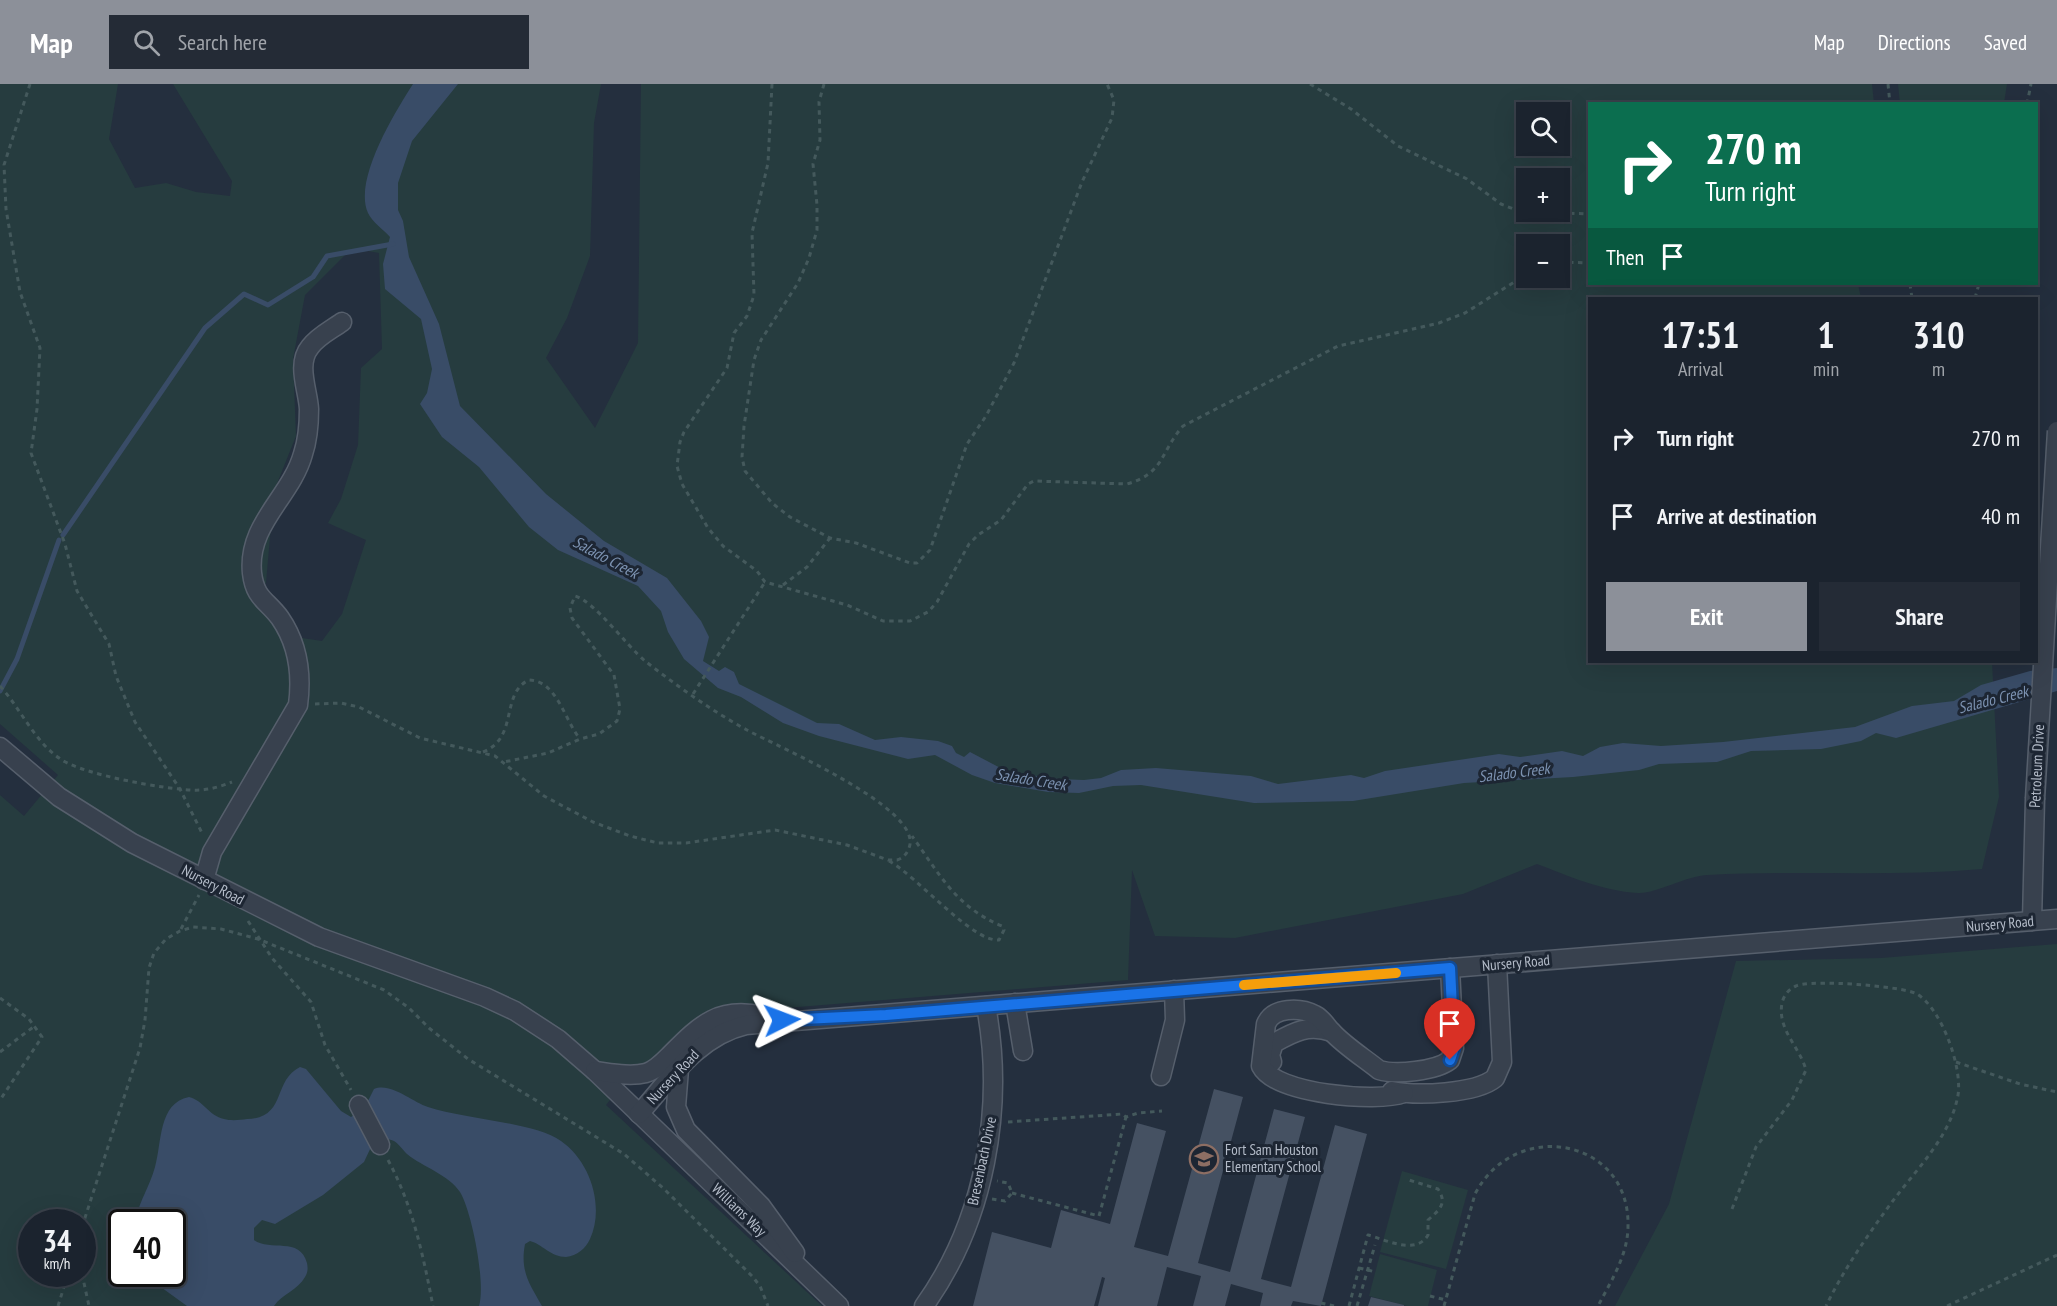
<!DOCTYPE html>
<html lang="en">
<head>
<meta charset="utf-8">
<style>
	:root { --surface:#1b232e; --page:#242b36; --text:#f1f3f6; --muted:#a0a4aa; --line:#39404a; --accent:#8c9099 }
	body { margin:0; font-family:"PT Sans Narrow",sans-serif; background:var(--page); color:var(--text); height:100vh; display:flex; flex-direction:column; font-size:22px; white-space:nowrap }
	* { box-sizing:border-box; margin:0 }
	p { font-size:20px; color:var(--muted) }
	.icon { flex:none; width:33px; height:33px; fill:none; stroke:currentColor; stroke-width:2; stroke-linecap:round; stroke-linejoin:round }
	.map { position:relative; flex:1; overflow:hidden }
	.sheet { position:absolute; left:1588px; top:213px; width:450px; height:366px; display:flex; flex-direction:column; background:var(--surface); border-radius:0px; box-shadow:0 6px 24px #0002,0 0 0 2px var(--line) }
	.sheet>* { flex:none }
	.banner { position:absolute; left:1588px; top:18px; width:450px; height:183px; border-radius:0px; box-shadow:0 6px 24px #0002,0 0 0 2px var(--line); background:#0b6e4f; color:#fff; overflow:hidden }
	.buttons { position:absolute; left:1516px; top:18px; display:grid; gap:12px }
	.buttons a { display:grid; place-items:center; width:54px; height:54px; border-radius:0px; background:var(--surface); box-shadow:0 6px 24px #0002,0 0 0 2px var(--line); font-size:30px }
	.speed { position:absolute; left:18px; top:1125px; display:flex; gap:12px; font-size:30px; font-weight:700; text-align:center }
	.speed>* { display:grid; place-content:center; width:78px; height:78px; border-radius:50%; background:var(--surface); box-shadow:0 6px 24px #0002,0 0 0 2px var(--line); line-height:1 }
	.speed small { font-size:15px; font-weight:400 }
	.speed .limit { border:3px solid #111; border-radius:9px; background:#fff; color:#111 }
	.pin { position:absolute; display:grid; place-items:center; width:51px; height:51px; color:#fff; margin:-62px -26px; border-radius:50% 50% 50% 0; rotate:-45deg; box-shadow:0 0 6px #0007 }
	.pin .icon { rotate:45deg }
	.me { position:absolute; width:66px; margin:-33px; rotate:87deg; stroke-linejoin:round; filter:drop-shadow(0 0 4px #0008) }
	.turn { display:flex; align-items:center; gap:21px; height:126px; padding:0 18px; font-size:27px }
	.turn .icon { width:78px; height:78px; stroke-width:2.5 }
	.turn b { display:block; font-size:42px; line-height:51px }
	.then { display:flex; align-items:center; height:57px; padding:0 18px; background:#0003; gap:12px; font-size:22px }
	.eta { display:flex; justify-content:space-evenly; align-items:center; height:102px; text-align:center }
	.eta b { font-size:36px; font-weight:600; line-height:42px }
	.cta { display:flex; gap:12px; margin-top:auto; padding:12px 18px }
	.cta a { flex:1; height:69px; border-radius:0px; background:var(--accent); color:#fff; font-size:24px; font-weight:600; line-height:69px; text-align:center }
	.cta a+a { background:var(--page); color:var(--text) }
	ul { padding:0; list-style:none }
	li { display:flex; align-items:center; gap:18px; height:78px; padding:0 18px }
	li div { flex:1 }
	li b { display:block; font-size:22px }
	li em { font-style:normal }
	header { display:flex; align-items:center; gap:36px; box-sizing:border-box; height:84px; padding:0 30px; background:var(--accent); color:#fff }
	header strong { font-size:28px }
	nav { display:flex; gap:33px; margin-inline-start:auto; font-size:21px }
	.search { width:420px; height:54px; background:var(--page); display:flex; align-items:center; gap:15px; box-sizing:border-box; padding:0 21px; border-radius:0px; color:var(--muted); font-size:22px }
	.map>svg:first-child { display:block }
	.green { fill:#263c3f; fill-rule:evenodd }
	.water { fill:#394c67 }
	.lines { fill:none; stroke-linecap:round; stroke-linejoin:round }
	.stream { stroke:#394c67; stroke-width:5 }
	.building { fill:#455162 }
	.minor-casing { stroke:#565f6c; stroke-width:21 }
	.path { stroke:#44595c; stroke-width:3; stroke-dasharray:4.5 4.5; stroke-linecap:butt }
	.minor { stroke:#38414e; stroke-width:18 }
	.minor-bridge-casing { stroke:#565f6c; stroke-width:21; stroke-linecap:butt }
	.minor-bridge { stroke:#38414e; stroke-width:18 }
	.route-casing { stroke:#114b97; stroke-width:15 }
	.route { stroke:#1a73e8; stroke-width:10 }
	.slow { stroke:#f59e0b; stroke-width:10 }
	.labels { text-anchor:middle; stroke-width:6; stroke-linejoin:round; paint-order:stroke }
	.street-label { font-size:15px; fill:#b4bcc9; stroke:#1d2633 }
	.poi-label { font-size:15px; fill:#b4bcc9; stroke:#1d2633; text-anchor:start }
	.water-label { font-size:16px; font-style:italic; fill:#7c92b1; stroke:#1d2633 }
</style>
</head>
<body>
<header>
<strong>Map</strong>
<div class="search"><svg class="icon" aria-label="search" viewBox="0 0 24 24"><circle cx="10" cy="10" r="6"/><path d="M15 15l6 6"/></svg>Search here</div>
<nav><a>Map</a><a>Directions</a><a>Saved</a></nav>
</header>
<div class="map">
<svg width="2057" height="1222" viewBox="0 0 2057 1222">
	<rect width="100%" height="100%" fill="#242f3e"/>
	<g class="green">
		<path d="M0,0H118L109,55L135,104L166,99L196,108L230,112L232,97L173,0H601L594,39L590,172L567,234L546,274L595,344L638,259L641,0H1872L1874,19L1590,20V200H1858L1861,214H1590V578H1992L1999,713L1982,785C1890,793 1799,786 1708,791C1685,792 1656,810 1638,809C1602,807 1569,792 1537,780L1463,810L1235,854L1155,852L1132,786L1128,896L786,924L744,922L648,978L638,981L606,1021L822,1222H0V711L24,732L58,691L0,640ZM1527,28H1560V62H1527ZM1527,94H1560V128H1527ZM1527,160H1560V194H1527ZM368,167L379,169L382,265L361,284L358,361L341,415L328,439L366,456L342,530L322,557L282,551L246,505L266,499L274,407L296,352L293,275L305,211L346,170ZM32,1138H82V1190H32ZM122,1138H172V1190H122Z"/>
		<path d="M1898,0H2007L2004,19L1900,20Z"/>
		<path d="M2057,860V1222H1615L1669,1120L1736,877L1881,874Z"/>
		<path d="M1402,1087L1468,1106L1446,1185L1380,1168Z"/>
		<path d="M1380,1170L1437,1186L1428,1222H1407L1369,1212Z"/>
	</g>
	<g class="water">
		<path d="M413,0H458L412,57L398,99V126L403,137L409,173L439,240L460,322L546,410L604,457L667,494L701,537L709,553L703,577L719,587L725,583L734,588L739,600L817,639L839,640L875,656L901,653L938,657L952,662L956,669L964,673L970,668L1008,688L1059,695L1084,696L1101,694L1121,686L1156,684L1251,692L1278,700L1351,691L1364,694L1385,687L1499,670L1520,673L1562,667L1583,672L1600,663L1623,659L1661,662L1723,658L1855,643L1912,622L1954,617L1981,601L2030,587L2057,584V607L1896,654L1876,649L1861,657L1821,665L1751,667L1717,678L1659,680L1639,686L1573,693L1464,699L1353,717L1254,719L1141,701L1113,702L1079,709L1048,708L995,699L972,691L935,671L908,675L819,652L783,639L741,613L718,604L684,575L668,548L661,527L638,502L558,466L529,443L479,383L442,353L420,320L427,309L432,285L421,235L385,205L383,180L390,153C384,146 372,138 368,129C353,96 395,28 413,0Z"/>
		<path d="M300,983L306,985L341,1027L351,1033L365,1023L374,1005C391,998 412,1018 428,1023C463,1035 534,1038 561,1057C590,1077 605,1122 590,1155C586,1164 577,1172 566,1173C551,1173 542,1160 530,1157L525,1160C520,1187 529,1199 542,1222H479C486,1200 472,1128 460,1108C449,1091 423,1083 407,1070C403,1066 399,1060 394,1057C385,1053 380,1057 372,1061L364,1078L323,1111L275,1140L262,1136L254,1144V1156C270,1168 300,1152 307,1179C308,1184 308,1188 305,1193C298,1206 282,1210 274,1222H187L158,1201L151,1190H172V1138H137L136,1135C140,1115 150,1102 155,1083C162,1059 158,1019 189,1013C203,1016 209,1032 224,1035C231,1037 240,1036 247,1035C287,1034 272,997 300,983Z"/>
	</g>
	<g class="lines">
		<g class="stream">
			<path d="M63,451L205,244L244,210L268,221L313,193L327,172L393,160"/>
			<path d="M0,607L17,575L59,456"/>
		</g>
	</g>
	<g class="building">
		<path d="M1214,1005L1243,1013L1198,1179L1230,1188L1274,1025L1305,1033L1261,1195L1291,1203L1335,1041L1367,1050L1321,1222L1293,1217L1291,1222H1260L1263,1209L1231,1200L1225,1222H1193L1201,1192L1167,1183L1157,1222H1098L1105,1194L1102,1193L1094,1222H973L992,1148L1051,1164L1061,1126L1110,1140L1137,1039L1166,1047L1134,1163L1168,1172Z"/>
		<path d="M1371,1213L1404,1221V1222H1368Z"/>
	</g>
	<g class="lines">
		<g class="minor-casing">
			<g id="minor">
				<path d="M0,663L59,713L132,759L319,853L485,913L515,927L558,955L595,987L839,1222"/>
				<path d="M204,796L212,768L298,621C302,591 298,560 280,534C267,516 255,515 252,489C247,440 291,413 303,370C308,355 309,340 309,325C308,306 296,280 310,263C318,252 331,246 342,238"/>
				<path d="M2032,837L2035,715"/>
				<path d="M1015,919L1023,967"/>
				<path d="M1272,978L1270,971L1274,959C1294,948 1308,940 1332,948"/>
				<path d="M679,985L676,1023L686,1046L761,1122L795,1169"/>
				<path d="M595,987C611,989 630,993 646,989C656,986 664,977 671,970C701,940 719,922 763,932"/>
				<path d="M1161,992L1175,936L1174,906"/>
				<path d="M1392,1007C1416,1012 1476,1010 1495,994L1502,978L1497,880"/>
				<path d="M1404,1009C1377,1019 1275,1010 1261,982L1266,940C1273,923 1300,923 1315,931C1323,935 1326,942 1332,948C1345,962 1364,974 1379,986C1396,991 1436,987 1450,976L1454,964L1450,884"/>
				<path d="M359,1021L380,1061"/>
				<path d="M639,1030C670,995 698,952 746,941L2057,835"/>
				<path d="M924,1222C985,1137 1005,1024 986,922"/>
			</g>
		</g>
		<g class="path">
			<path d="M30,0L4,81L6,125L20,208L40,264L37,325L31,369L65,460L77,507L109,560L116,592L135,638L180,705L203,751"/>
			<path d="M772,0L768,79L752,149L754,211L747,232L734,249L727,284L684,348L680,358L677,382L682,400L708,444L723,462L757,487L765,498L847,521L883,537H910L928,528L937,518L969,460L978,451L1001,436L1028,400L1034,397L1127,400C1165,389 1160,368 1183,342L1338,262L1439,239L1465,229L1527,190"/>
			<path d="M824,0L819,18L820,56L813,80L817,121V146L809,174L798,199L761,256L754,276L744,342L742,373L745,387L772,419L790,433L830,454L856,459L910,479H917L930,466L967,360L986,332L1014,279L1082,98L1112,34L1114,16L1107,0"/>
			<path d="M1310,0L1351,25L1398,62L1467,95L1501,120L1516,126L1527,127"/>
			<path d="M1888,0L1890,20"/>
			<path d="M2027,20L2031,0"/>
			<path d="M1534,128L1590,130"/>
			<path d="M1560,178L1590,179"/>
			<path d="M1910,200L1912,214"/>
			<path d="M1975,214L1979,200"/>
			<path d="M783,501L807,483L830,454"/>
			<path d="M0,602C21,625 35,659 62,676C85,691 164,705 192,706C206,707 219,703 232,698"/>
			<path d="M693,610L765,498"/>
			<path d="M315,620L341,619L359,623L420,654L495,672L544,712L593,738L630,752L658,759H686L775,746L847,761L888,776H897C903,774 907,770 909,764C925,725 776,662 747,646C712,627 677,602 645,577C627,562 594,517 575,512L570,524L572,534L614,591L620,625L617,637L599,650L580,655L548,669L504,678"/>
			<path d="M483,668C519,654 500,609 529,596C557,597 564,635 580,655"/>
			<path d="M889,777C918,793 972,858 999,856L1004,846L1002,842C956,823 940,791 912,752"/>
			<path d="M248,837L272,874L311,918L325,961L351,1006"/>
			<path d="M181,845L199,811"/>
			<path d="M0,914L29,935L42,953L0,1016"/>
			<path d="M0,968L36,941"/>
			<path d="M1956,978L2020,1000L2057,1008"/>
			<path d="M1008,1038L1122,1030L1126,1033L1138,1029L1162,1027"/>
			<path d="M388,1076C413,1122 423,1171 433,1222"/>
			<path d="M1012,1109L1099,1132L1126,1033"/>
			<path d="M992,1115L1005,1117L1012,1109L1008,1099L997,1097"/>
			<path d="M1732,1125L1756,1063L1792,1016L1806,986C1800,963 1777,946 1782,919C1784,911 1789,905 1796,902C1810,895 1903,902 1917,910C1942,925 1965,988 1957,1016C1948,1055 1915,1087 1892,1118C1867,1152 1844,1185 1826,1222"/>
			<path d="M82,1143L140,964L145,936L149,884L154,869L166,855L180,847L193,843L221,845L258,855L384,906L409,924L429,944L468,975L624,1070L663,1104L752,1192L760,1202L768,1222"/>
			<path d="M1359,1184L1376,1188"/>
			<path d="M82,1190L89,1222"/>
			<path d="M1430,1212L1446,1216"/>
			<path d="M1321,1219L1334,1222"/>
			<path d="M58,1222L68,1190"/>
			<path d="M1349,1222L1368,1151C1384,1155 1416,1172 1428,1151V1136C1439,1126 1448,1120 1438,1105L1409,1096"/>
			<path d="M1357,1222L1375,1161"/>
			<path d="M1444,1222L1475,1110C1515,1033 1630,1054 1628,1142C1628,1171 1611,1197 1598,1222"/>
			<path d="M1947,1222L2057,1171"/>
		</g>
		<use href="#minor" class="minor"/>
		<g class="minor-bridge-casing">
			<path id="minor-bridge" d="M2035,715L2057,347"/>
		</g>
		<use href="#minor-bridge" class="minor-bridge"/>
	</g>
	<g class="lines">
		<g class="route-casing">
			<path id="route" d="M782,936L886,931L1450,884L1454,964L1450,976"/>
		</g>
		<use href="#route" class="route"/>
		<path class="slow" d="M1244,901L1396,889"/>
	</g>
	<defs>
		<g id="school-ring" transform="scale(1.5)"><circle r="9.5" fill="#1d2633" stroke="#8d6e63" stroke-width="1.5"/><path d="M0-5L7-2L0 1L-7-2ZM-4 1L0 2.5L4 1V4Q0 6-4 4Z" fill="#8d6e63"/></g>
	</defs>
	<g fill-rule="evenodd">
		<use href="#school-ring" x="1204" y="1075"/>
	</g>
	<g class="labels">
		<g class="street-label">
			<text transform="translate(2037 682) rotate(-87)" y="5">Petroleum Drive</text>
			<text transform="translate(213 801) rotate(28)" y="5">Nursery Road</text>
			<text transform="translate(2000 840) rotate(-5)" y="5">Nursery Road</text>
			<text transform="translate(1516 879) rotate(-5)" y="5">Nursery Road</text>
			<text transform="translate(673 993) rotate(-47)" y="5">Nursery Road</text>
			<text transform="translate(982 1077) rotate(-78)" y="5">Bresenbach Drive</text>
			<text transform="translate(739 1126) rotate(44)" y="5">Williams Way</text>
		</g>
		<g class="poi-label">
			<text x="1225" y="1071">Fort Sam Houston<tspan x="1225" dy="17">Elementary School</tspan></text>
		</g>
		<g class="water-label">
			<text transform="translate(606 473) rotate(28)" y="6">Salado Creek</text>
			<text transform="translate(1993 615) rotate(-14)" y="6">Salado Creek</text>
			<text transform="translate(1514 688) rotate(-7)" y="6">Salado Creek</text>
			<text transform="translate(1031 695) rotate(9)" y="6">Salado Creek</text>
		</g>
	</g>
</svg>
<div class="buttons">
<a><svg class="icon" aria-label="search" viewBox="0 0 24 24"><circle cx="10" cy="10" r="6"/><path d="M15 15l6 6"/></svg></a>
<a>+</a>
<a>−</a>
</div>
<div class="speed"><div>34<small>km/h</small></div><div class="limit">40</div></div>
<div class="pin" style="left:1450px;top:976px;background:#d93025"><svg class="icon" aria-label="arrive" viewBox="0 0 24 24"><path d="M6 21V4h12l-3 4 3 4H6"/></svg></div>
<svg class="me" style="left:782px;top:936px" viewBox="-20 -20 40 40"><path d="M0-17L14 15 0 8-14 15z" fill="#1a73e8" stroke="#fff" stroke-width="4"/></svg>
<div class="banner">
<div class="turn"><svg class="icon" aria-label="right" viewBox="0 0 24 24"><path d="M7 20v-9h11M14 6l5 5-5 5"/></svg><div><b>270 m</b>Turn right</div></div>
<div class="then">Then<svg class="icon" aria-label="arrive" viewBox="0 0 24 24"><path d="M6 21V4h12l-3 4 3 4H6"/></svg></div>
</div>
<section class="sheet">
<div class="eta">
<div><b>17:51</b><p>Arrival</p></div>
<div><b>1</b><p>min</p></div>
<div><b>310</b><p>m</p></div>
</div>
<ul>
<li><svg class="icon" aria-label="right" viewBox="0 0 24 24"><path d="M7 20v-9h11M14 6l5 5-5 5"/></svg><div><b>Turn right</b></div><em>270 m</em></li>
<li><svg class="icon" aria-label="arrive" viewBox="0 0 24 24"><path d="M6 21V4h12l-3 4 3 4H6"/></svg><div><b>Arrive at destination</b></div><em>40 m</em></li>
</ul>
<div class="cta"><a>Exit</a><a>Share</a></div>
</section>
</div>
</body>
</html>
